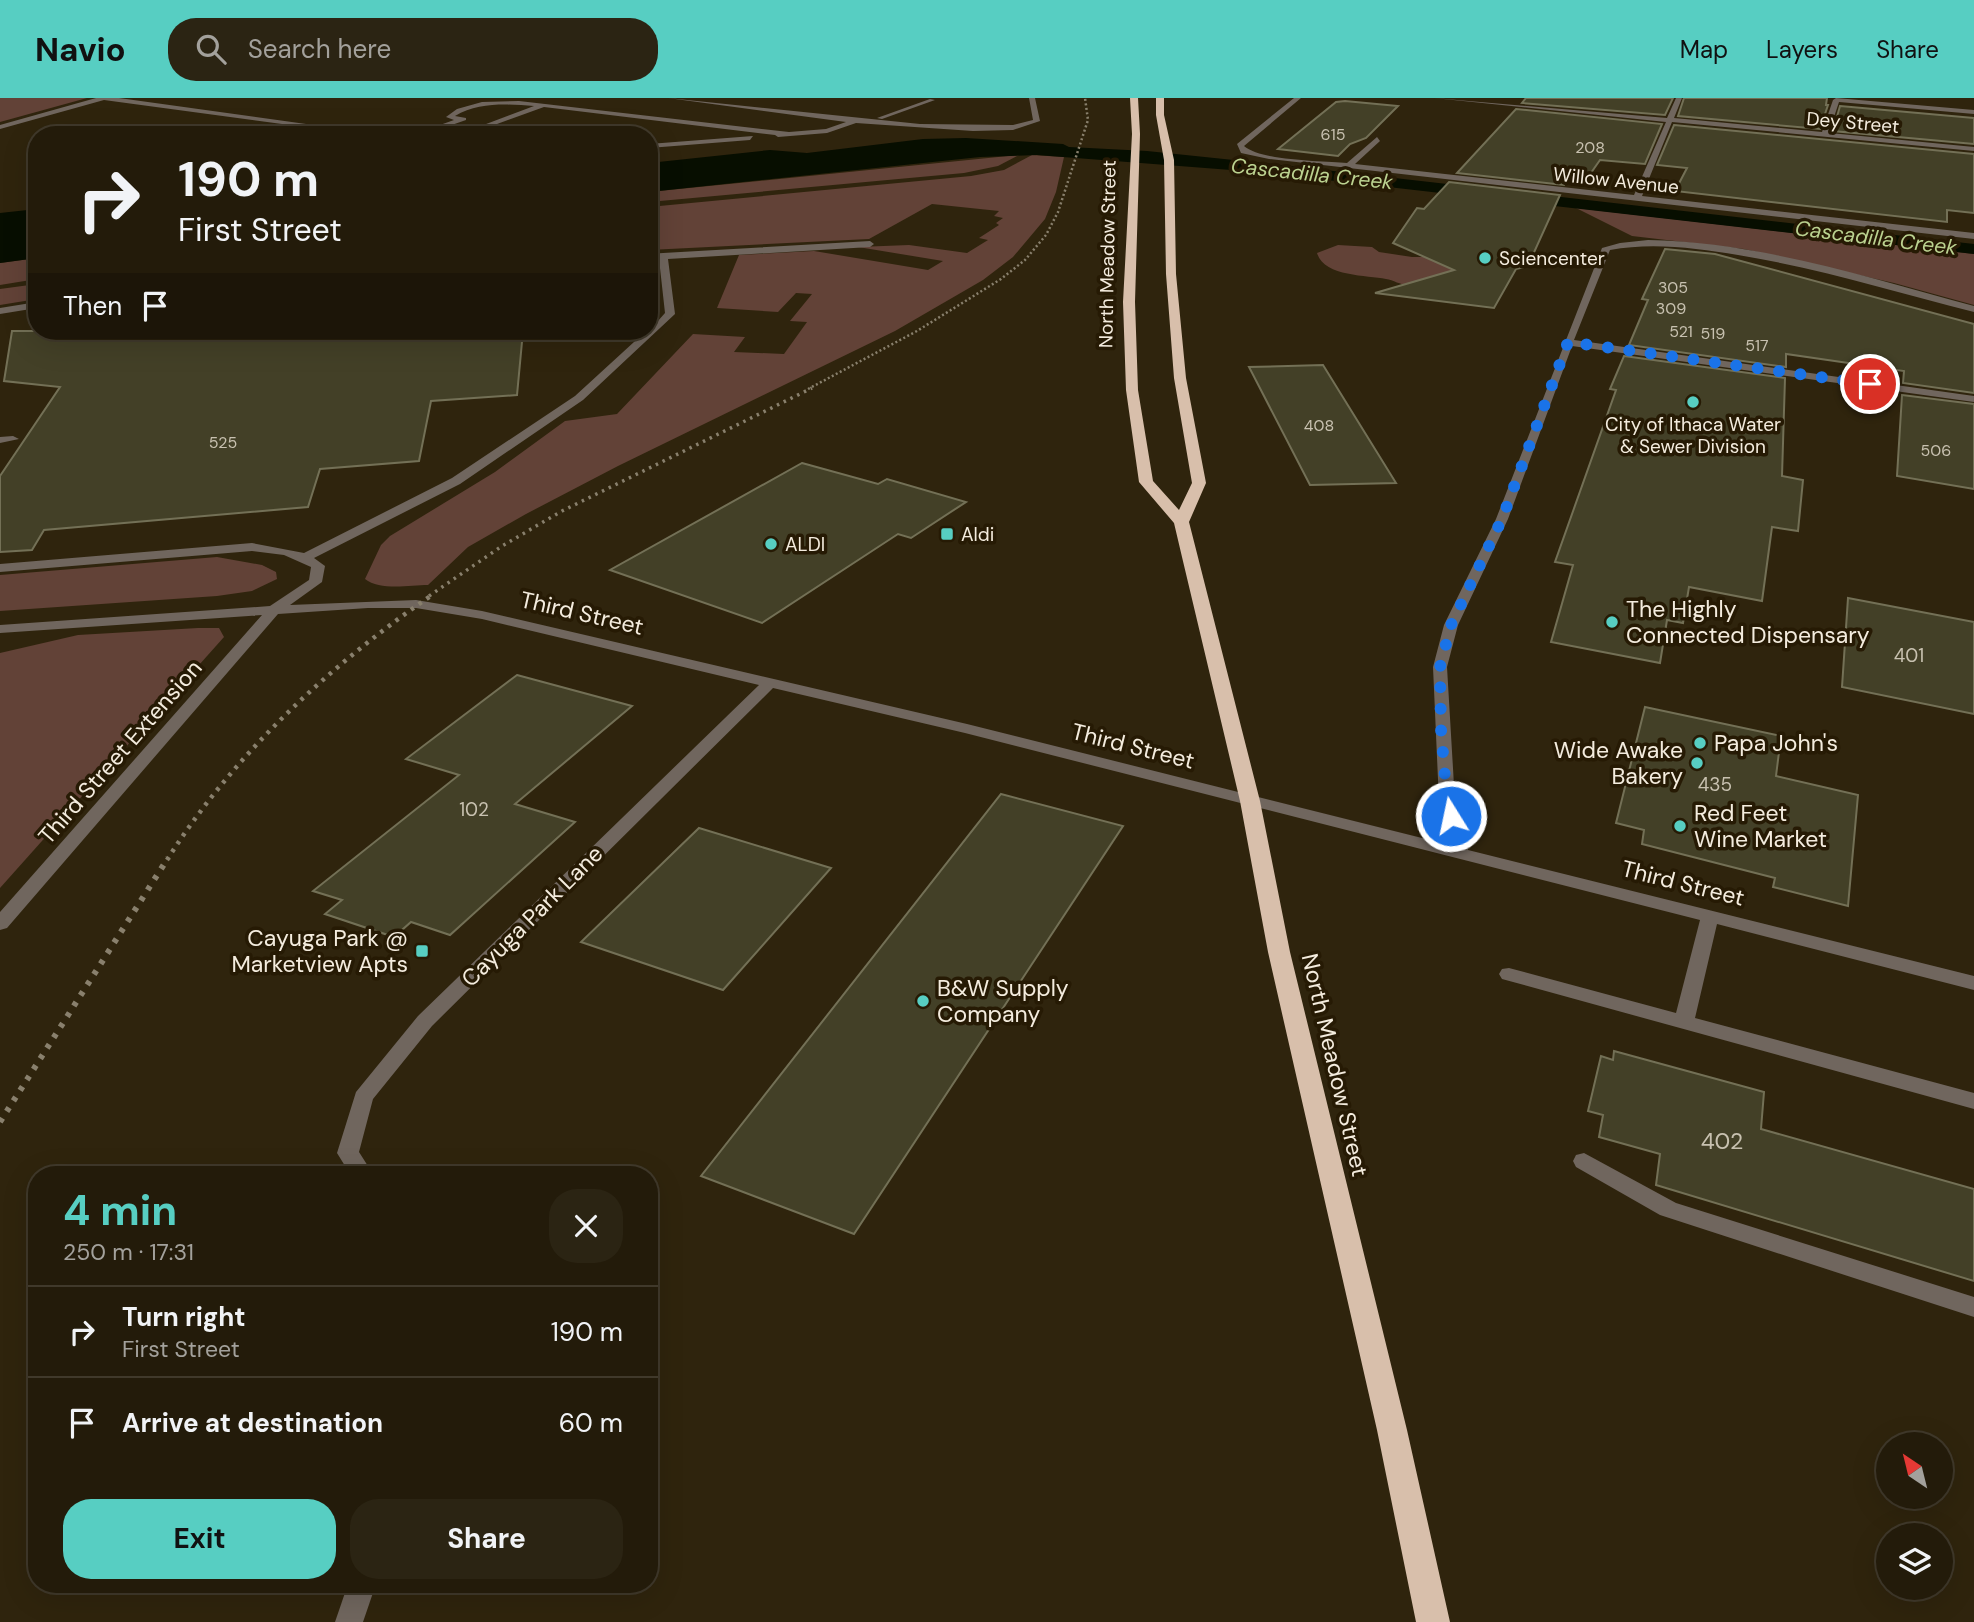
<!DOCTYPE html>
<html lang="en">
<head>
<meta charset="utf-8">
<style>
	:root { --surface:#231b0a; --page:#2b2413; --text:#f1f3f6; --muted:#a3a19c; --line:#40392b; --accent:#57cec2 }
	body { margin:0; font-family:"DM Sans",sans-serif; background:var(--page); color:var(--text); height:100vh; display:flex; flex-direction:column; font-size:26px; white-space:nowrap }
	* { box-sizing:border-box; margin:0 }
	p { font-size:23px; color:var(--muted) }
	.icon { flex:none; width:38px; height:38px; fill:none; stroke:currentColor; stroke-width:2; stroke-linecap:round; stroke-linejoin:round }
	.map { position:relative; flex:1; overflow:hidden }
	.panel { position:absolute; left:28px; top:1068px; width:630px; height:427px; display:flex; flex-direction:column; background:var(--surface); border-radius:28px; box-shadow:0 7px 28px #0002,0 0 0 2px var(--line) }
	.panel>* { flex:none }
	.guide { position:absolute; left:28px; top:28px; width:630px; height:214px; border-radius:28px; box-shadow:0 7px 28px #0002,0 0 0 2px var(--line); background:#231b0a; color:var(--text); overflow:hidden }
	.needle { width:46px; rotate:325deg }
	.tools { position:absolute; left:1876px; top:1334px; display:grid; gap:14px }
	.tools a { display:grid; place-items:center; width:77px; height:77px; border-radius:50%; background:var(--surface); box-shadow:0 7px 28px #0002,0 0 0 2px var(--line); font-size:35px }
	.pin { position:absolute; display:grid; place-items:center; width:60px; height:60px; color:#fff; margin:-30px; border:4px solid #fff; border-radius:50%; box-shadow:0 2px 7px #0007 }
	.me { position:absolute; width:77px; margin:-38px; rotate:350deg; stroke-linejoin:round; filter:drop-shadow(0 0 5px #0008) }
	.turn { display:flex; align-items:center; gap:24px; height:147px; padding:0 35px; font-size:32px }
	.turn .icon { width:91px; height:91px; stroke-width:2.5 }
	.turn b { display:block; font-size:49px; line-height:60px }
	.then { display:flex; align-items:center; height:66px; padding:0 35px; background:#0003; gap:14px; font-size:26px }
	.round { display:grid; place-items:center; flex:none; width:74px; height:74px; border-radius:28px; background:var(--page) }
	.summary { display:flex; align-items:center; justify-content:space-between; height:119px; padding:0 35px }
	h1 { font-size:42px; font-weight:700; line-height:52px; color:var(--accent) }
	.action { display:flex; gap:14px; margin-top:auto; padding:14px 35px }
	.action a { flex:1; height:80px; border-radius:28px; background:var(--accent); color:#111; font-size:28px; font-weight:700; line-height:80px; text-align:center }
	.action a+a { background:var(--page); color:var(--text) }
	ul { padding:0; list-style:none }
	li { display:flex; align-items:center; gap:21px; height:91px; padding:0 35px; border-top:2px solid var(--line) }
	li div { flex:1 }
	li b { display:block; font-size:26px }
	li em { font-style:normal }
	header { display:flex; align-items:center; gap:42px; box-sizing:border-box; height:98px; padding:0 35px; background:var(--accent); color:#111 }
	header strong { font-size:33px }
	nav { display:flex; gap:38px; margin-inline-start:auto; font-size:24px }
	.search { width:490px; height:63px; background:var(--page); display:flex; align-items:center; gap:18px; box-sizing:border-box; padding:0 24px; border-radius:28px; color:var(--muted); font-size:26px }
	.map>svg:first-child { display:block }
	.green { fill:#624237 }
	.water { fill:#070e00 }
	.building { fill:#434027; stroke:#737056; stroke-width:2 }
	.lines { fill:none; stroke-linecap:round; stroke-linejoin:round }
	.minor { fill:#70665e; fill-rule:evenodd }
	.highway { fill:#d8bfab; fill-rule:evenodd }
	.rail-far3 { stroke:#89806d; stroke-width:2.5; stroke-dasharray:2 2.5; stroke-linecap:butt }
	.rail-far2 { stroke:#89806d; stroke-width:3.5; stroke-dasharray:2.5 5; stroke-linecap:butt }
	.rail-far1 { stroke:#89806d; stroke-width:4.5; stroke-dasharray:3.5 6; stroke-linecap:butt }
	.rail { stroke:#89806d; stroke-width:6; stroke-dasharray:4.5 8; stroke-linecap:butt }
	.route { stroke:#1a73e8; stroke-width:12; stroke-dasharray:0 21.6 }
	.poi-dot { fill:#57cec2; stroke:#261a04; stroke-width:2.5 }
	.labels { text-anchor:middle; stroke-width:7; stroke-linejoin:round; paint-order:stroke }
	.far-number-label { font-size:16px; fill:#c8c1b0 }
	.far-street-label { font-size:19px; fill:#f4ecde; stroke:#261a04 }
	.far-poi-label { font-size:19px; fill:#f4ecde; stroke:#261a04; text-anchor:start }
	.number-label { font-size:19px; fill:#c8c1b0 }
	.far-water-label { font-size:21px; font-style:italic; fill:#bbd290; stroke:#261a04 }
	.poi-label { font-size:23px; fill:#f4ecde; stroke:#261a04; text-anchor:start }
	.street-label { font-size:23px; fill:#f4ecde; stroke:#261a04 }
	.near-number-label { font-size:23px; fill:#c8c1b0 }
</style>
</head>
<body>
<header>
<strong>Navio</strong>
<div class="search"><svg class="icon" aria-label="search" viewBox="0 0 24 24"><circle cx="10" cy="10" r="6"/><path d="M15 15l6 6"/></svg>Search here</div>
<nav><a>Map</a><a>Layers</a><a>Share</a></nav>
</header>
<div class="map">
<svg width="1974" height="1524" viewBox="0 0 1974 1524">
	<rect width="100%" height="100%" fill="#2f240d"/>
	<g class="green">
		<path d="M0,0H87L0,24Z"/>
		<path d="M1019,57L998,68L964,75L649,104V94Z"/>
		<path d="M1032,57L1064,59L1056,94L1045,121L1013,159L983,182L895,233L618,368L526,416L468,449L428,487C410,487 380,493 365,481L381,447L390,438L495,374L565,323L617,316L693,236L745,239L734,254L784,256L807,224L790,223L812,196L796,195L778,214L717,210L739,157L814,153L928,172L943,163L858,149L909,147L967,155L988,142L979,140L999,127L996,125L1003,120L994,118L999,113L932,106L869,141L649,152V109L971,78L1004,72Z"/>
		<path d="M1576,110L1974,156V207L1894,185L1744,151L1632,138Z"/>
		<path d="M1338,147L1372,149L1379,154L1412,159H1437L1460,171C1444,176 1424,186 1407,187C1401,187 1393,182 1386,181C1367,177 1324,179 1317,155Z"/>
		<path d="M37,160V181L0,187V165Z"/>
		<path d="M37,186V201L0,207V191Z"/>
		<path d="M217,459L262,467L276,474L277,481L252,493L217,498L0,513V477Z"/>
		<path d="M198,530H219L224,539L0,790V555L78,537Z"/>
	</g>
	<g class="water">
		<path d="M966,40L1063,46L1069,49L1147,53L1272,66L1974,146V156L1257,74L1037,57L980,59L649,94V65L770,52L807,55L923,41Z"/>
		<path d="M37,111V160L0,165V115Z"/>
	</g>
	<g class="building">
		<path d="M1526,0H1673L1665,17L1522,5Z"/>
		<path d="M1684,0H1827L1826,7H1828L1820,31L1678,18Z"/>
		<path d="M1345,3L1398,8L1366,40L1350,46L1338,58L1278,51L1336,4Z"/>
		<path d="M1840,8L1974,20V46L1833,33Z"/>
		<path d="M1516,11L1662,26L1645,66L1600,62L1586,82L1566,83L1564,87L1457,75Z"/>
		<path d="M1674,27L1974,56V115L1947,112V124L1675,93L1687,70L1657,67Z"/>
		<path d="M1449,84L1560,97L1531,161L1524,169L1516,171L1494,210L1375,195L1454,172L1393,145L1417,110L1424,111Z"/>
		<path d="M1665,151L1715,156L1974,226V295L1903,285L1904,273L1786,256V269L1629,247L1648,202L1642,201Z"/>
		<path d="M12,233H523L517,297L431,303L419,363L320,371L308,409L44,432L32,452L0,454V378L60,289L4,283Z"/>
		<path d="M1624,258L1785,280L1782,378L1803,382L1798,433L1772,429L1762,503L1689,489L1683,525L1667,522L1660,565L1551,544L1573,467L1555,464L1616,292L1610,291Z"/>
		<path d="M1323,267L1396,385L1310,387L1249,269Z"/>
		<path d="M1902,297L1974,306V391L1897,378Z"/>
		<path d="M802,365L878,386L887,381L966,404L911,440L898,436L762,525L610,472Z"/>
		<path d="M1848,500L1974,524V616L1842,589Z"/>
		<path d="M517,577L632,608L515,706L575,724L450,837L411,824L394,839L325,816L342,802L313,793L459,677L406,661Z"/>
		<path d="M1645,609L1781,638L1776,678L1858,697L1848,808L1773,789L1775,780L1642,746L1644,732L1616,725Z"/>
		<path d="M1001,696L1123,728L854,1136L701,1078Z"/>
		<path d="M699,730L831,770L723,892L581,844Z"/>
		<path d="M1614,953L1764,994L1761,1031L1974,1091V1183L1656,1087L1660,1056L1599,1039L1603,1017L1588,1013L1601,958L1613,962Z"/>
	</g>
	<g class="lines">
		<g class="minor">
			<path d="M96,0H119L385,37H364L104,2L0,31V27Z"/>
			<path d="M668,0L920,26L1013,27L1033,22L1029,0H1035L1040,23L1013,32L973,33L856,25L827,35L778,39L775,37L544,9L467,37H457L534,8C507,6 479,4 455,18L466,20V22L423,37H412L454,22L446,19L457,11L482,4L519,3L789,34L826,31L846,24Z"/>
			<path d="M1294,0H1301L1244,48C1261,63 1324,63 1347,65L1377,39L1380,43L1355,66L1634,97L1666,24L1434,0L1667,20L1676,0H1682L1674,20L1822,34L1833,2L1836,0L1974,12V16L1839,4L1830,31V35L1974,49V53L1672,24L1642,98L1974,135V141L1269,61L1241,55L1237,46Z"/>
			<path d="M930,1L935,2L882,21L877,20Z"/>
			<path d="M753,38L750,42L649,50V46Z"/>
			<path d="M1648,142C1758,144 1868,179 1974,208V214C1896,194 1818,170 1738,157C1696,150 1652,144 1610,152L1574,242L1974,298V304L1572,248L1508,421L1458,527L1447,569L1455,704L1468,752L1974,878V892L1717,826L1695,920L1974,995V1011L1502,881L1499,876L1502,871L1509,870L1676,915L1700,822L965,635L773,590L432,928L373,1001L359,1054L373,1076H350L337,1055L356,994L418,918L759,587L482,521L416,510H368L278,516L7,830L0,832V814L262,517L0,535V527L270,508L309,482L311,469L284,457L252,453L0,474V466L252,445L304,455L452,380L575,298L646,233H649L665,215L659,161L649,162V156L663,155L870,143L874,146L870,149L668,161L675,216L583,302L460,386L314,460L325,468L322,484L290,507L416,502L482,513L967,626L1450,747L1439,704L1433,569L1444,527L1496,421L1602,150L1620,145Z"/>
			<path d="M37,204V210L0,216V210Z"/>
			<path d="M0,339L13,338L19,341L0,345Z"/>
			<path d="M1584,1055L1676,1105L1974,1199V1219L1660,1117L1576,1069L1573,1063L1576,1057Z"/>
			<path d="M348,1486H376L363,1524H335Z"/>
		</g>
		<path class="highway" d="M1130,0H1138L1140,36L1135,204L1138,292L1153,383L1179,412L1192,385L1174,280L1166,176L1164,62L1156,17V0H1164V17L1174,62L1176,176L1186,280L1206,385L1189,424L1260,703L1290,854L1407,1332L1450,1524H1416L1377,1332L1268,854L1240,703L1182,459L1174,425L1139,384L1126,292L1123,204L1132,36Z"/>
		<path class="rail-far3" d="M808,291L917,233L1001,181L1025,162L1046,137L1058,114L1088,22L1085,0"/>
		<path class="rail-far2" d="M429,498L502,448L562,413L812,290"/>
		<path class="rail-far1" d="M167,762C233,657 330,567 432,497"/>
		<path class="rail" d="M0,1024L168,760"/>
	</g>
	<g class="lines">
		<path class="route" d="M1451,718L1447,704L1441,631L1440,569L1451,527L1502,421L1568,244L1870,286"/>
	</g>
	<g class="poi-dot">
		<circle cx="1485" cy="160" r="7"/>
		<circle cx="1693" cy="304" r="7"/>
		<rect x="940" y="429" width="14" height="14" rx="3.5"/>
		<circle cx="771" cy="446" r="7"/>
		<circle cx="1612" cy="524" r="7"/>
		<circle cx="1700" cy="645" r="7"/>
		<circle cx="1697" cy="665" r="7"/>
		<circle cx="1680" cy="728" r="7"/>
		<rect x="415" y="846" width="14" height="14" rx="3.5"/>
		<circle cx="923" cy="903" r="7"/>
	</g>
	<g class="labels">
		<g class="far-number-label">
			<text x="1333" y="42">615</text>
			<text x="1590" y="55">208</text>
			<text x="1673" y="195">305</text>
			<text x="1671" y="216">309</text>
			<text x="1681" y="239">521</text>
			<text x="1713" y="241">519</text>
			<text x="1757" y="253">517</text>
			<text x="1319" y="333">408</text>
			<text x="223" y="350">525</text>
			<text x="1936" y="358">506</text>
		</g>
		<g class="far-street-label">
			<text transform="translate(1853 24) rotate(5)" y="7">Dey Street</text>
			<text transform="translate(1616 82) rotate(6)" y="7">Willow Avenue</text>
			<text transform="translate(1107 156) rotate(-89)" y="7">North Meadow Street</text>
		</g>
		<g class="far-poi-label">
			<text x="1499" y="167">Sciencenter</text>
			<text x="1693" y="333" text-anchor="middle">City of Ithaca Water<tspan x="1693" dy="22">&amp; Sewer Division</tspan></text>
			<text x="961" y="443">Aldi</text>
			<text x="785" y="453">ALDI</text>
		</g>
		<g class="number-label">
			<text x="1909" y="564">401</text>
			<text x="1715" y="693">435</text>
			<text x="474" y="718">102</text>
		</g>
		<g class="far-water-label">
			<text transform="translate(1312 76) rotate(6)" y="7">Cascadilla Creek</text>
			<text transform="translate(1876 140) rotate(7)" y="7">Cascadilla Creek</text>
		</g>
		<g class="poi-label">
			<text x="1626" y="519">The Highly<tspan x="1626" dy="26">Connected Dispensary</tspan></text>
			<text x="1714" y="653">Papa John's</text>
			<text x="1683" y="660" text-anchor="end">Wide Awake<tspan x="1683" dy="26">Bakery</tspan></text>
			<text x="1694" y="723">Red Feet<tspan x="1694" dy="26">Wine Market</tspan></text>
			<text x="408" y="848" text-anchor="end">Cayuga Park @<tspan x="408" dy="26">Marketview Apts</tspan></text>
			<text x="937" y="898">B&amp;W Supply<tspan x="937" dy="26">Company</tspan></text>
		</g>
		<g class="street-label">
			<text transform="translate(582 515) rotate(13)" y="8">Third Street</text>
			<text transform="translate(1133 648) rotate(14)" y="8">Third Street</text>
			<text transform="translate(120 654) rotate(-49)" y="8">Third Street Extension</text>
			<text transform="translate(1683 785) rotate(14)" y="8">Third Street</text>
			<text transform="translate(532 818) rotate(-45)" y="8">Cayuga Park Lane</text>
			<text transform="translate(1335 967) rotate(77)" y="8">North Meadow Street</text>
		</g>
		<g class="near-number-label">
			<text x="1722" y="1051">402</text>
		</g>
	</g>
</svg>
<div class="tools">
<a><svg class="needle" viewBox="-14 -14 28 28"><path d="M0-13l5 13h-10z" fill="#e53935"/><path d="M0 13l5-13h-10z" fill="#a3a19c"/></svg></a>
<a><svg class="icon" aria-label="layers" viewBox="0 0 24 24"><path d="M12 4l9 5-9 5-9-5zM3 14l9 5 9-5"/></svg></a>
</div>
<div class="pin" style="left:1870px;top:286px;background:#d93025"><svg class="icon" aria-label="arrive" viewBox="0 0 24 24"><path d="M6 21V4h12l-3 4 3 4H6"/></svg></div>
<svg class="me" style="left:1451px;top:718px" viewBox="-20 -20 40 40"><circle r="17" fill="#1a73e8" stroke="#fff" stroke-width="3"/><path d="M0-11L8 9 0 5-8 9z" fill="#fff"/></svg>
<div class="guide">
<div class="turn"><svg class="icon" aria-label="right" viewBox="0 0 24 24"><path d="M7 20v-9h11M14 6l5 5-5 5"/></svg><div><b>190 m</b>First Street</div></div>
<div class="then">Then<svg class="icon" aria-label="arrive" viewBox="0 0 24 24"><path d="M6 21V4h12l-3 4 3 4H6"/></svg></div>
</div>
<section class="panel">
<div class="summary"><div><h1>4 min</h1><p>250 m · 17:31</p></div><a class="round"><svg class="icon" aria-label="close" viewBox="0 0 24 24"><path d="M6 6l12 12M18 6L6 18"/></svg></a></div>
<ul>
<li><svg class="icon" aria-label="right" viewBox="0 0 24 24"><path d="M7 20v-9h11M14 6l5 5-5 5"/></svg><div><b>Turn right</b><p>First Street</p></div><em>190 m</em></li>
<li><svg class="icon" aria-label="arrive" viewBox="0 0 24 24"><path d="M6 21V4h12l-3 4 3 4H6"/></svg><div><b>Arrive at destination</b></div><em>60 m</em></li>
</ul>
<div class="action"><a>Exit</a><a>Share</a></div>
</section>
</div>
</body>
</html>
